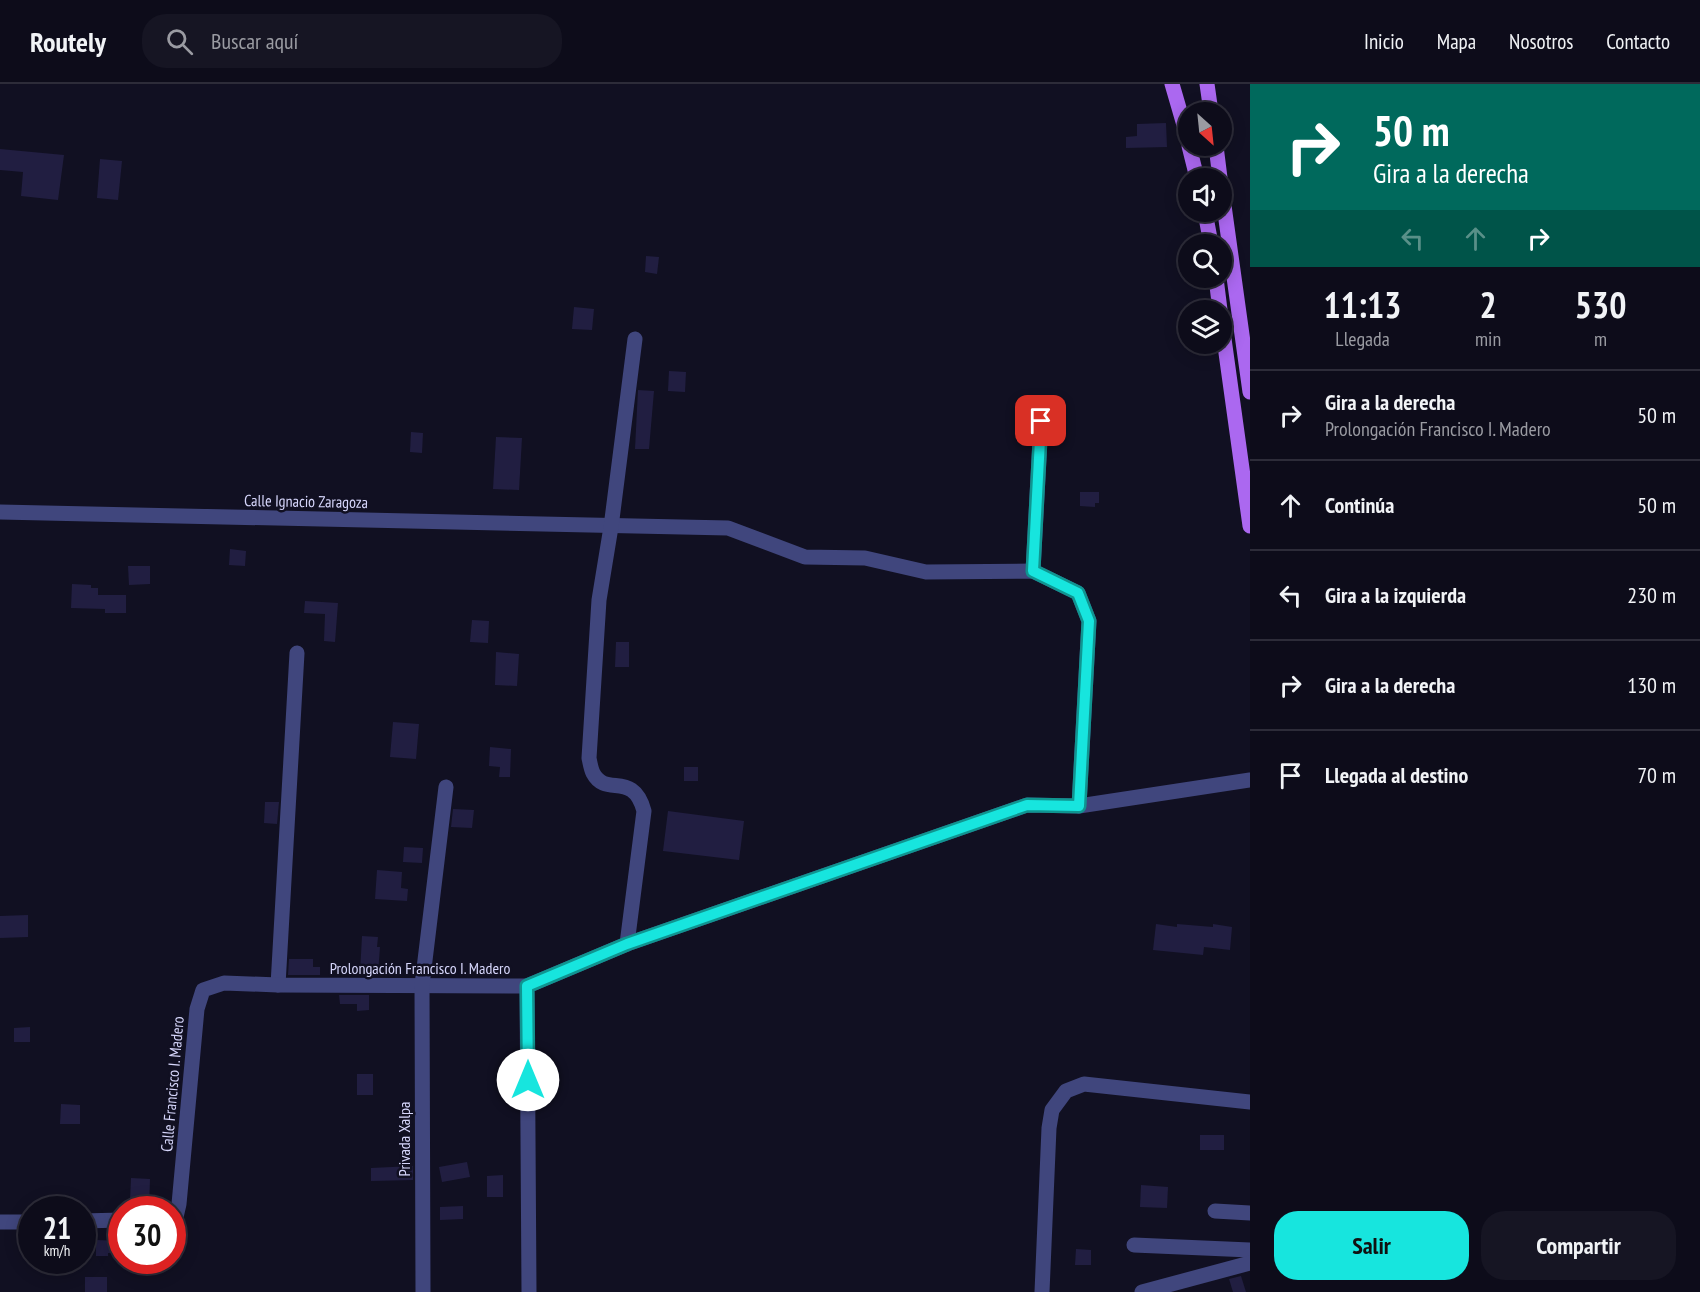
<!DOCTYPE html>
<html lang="es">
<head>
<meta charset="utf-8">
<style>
	:root { --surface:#0d0c1a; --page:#161523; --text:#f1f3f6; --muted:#9a9ba2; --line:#2d2c39; --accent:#17e5de }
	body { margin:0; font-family:"PT Sans Narrow",sans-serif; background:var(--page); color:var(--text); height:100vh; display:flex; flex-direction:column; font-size:22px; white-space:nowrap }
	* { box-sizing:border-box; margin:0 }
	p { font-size:20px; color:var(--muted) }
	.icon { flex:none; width:33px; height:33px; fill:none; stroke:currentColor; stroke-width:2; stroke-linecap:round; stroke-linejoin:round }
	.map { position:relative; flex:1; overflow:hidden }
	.details { display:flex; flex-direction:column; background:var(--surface); width:450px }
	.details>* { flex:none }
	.banner { background:#00695c; color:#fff; overflow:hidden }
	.needle { width:39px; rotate:153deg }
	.fabs { position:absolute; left:1178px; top:18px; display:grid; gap:12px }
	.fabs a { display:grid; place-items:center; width:54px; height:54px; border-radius:50%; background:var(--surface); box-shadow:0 3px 15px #0003,0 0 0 2px var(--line); font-size:30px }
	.speed { position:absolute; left:18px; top:1112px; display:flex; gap:12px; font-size:30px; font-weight:700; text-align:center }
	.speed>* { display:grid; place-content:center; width:78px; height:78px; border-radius:50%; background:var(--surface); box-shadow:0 3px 15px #0003,0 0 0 2px var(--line); line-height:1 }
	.speed small { font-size:15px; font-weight:400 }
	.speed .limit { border:9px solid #d22; background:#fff; color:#111 }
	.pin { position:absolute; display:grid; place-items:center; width:51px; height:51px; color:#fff; margin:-26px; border-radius:12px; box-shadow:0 3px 9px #0006 }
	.me { position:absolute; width:66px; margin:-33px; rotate:0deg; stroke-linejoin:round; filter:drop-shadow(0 0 4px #0008) }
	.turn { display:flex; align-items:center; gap:21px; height:126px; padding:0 24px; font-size:27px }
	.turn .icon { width:78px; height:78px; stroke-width:2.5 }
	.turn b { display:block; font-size:42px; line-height:51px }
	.lanes { display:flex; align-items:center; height:57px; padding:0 24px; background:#0003; justify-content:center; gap:30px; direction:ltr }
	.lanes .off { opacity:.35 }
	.eta { display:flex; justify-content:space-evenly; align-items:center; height:102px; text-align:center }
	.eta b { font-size:36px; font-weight:700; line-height:42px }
	.action { display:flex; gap:12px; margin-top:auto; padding:12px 24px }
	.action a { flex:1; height:69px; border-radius:24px; background:var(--accent); color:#111; font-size:24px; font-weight:700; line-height:69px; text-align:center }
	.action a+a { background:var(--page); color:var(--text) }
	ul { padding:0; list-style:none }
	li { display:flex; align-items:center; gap:18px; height:90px; padding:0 24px; border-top:2px solid var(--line) }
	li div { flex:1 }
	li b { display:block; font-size:22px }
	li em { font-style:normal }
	header { display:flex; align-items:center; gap:36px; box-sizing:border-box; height:84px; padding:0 30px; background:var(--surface); border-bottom:2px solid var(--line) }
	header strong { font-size:28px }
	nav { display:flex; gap:33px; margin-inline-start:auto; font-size:21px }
	.search { width:420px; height:54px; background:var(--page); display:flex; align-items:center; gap:15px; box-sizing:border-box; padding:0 21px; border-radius:24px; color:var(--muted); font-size:22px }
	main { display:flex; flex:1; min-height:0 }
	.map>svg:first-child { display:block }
	.building { fill:#211e41 }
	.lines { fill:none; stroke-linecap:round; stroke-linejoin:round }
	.minor { stroke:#40467d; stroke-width:15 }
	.major { stroke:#ab68f0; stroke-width:15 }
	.route-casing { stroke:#0f9590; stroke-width:15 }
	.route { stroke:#17e5de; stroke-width:10 }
	.labels { text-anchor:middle; stroke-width:5; stroke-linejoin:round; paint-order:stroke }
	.street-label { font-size:16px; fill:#d6d6fb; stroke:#111022 }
</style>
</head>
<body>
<header>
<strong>Routely</strong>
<div class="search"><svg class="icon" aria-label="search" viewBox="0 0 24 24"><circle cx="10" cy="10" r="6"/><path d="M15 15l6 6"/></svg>Buscar aquí</div>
<nav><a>Inicio</a><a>Mapa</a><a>Nosotros</a><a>Contacto</a></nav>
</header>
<main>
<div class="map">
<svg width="1250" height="1208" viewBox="0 0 1250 1208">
	<rect width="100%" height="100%" fill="#111022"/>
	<g class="building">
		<path d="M1166,39L1167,63L1126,64V53L1137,52V40Z"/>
		<path d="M0,65L64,71L58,116L21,112L23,88L0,86Z"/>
		<path d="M100,75L122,77L118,116L97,114Z"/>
		<path d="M646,172L659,173L657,190L645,188Z"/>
		<path d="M574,223L594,225L592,246L572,245Z"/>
		<path d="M669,287L686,288L685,308L668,307Z"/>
		<path d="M638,306L654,307L649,365H635Z"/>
		<path d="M411,348L423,349L422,369L410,368Z"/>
		<path d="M496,353L522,354L519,406L493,405Z"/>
		<path d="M1080,408H1099V419H1095V423L1080,422Z"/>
		<path d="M279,414H300V425L279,424Z"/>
		<path d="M230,465L246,467L245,482L229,481Z"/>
		<path d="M128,482H150V500L129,501Z"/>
		<path d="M72,500L91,501V504H98V511H126V529H105V525L71,524Z"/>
		<path d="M305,517L338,519L335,558L324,557L325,530L304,529Z"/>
		<path d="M472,536L489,537L488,559L470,558Z"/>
		<path d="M616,558H629V583H615Z"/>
		<path d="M496,568L519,570L517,602L495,601Z"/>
		<path d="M393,638L419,640L416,675L390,673Z"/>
		<path d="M490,663L511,665L510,693H499L500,683L489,682Z"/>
		<rect x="684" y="683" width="14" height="14"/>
		<path d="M265,718H279L277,740L264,739Z"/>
		<path d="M453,725L474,726L472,744L451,743Z"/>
		<path d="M668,727L744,737L739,776L663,767Z"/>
		<path d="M404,763L423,764L422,779L403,778Z"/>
		<path d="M377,786L402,788L401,804L408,805L407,817L375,815Z"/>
		<path d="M28,831V853L0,854V832Z"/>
		<path d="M1156,840L1177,843V840L1213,843V840L1232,843L1230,866L1204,863L1203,871L1153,866Z"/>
		<path d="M362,852L378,853L377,863H380L378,890L360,889Z"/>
		<path d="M289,875H313V883H320V891H288Z"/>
		<path d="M339,911H369V926L357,927V920H340Z"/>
		<path d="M30,943V958H14V944Z"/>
		<rect x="357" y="990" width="16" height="21"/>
		<path d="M61,1020L80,1021V1040H60Z"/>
		<rect x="1200" y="1051" width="24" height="15"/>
		<path d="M467,1078L470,1093L442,1098L439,1083Z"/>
		<path d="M413,1082V1096L371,1097V1084Z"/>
		<path d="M503,1091V1113H487V1092Z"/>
		<path d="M131,1094L150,1095L149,1124H138L139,1117H130Z"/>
		<path d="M1141,1101L1168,1103L1167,1124L1140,1123Z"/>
		<path d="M463,1122V1135L440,1136V1123Z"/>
		<path d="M96,1156L122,1157V1169H108V1172H96Z"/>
		<path d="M1076,1165L1091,1166V1181H1075Z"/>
		<path d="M1241,1192L1246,1208H1233L1229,1195Z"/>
		<rect x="85" y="1193" width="22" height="15"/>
	</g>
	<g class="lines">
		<g class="minor">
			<path d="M0,428L728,444L805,473L865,474L926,488L1033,487L1078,509L1089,537L1079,722"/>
			<path d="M1033,487L1041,337"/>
			<path d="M627,860L644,727C633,686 606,714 593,689C591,685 590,679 589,674L599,516L611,443L635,255"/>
			<path d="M278,901L297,569"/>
			<path d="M527,902L529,1208"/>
			<path d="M1215,1127L1250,1129"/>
			<path d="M172,1134L176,1133L179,1120L197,925L203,906L224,899L278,901L527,902L627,860L1027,721L1079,722L1250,696"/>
			<path d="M82,1137L122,1136"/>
			<path d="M0,1138H32"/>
			<path d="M1134,1161L1250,1166"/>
			<path d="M423,1208L422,901L446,703"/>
			<path d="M1042,1208L1049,1044L1052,1026L1066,1007L1084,1000L1250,1018"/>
			<path d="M1142,1208L1250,1179"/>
		</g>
		<g class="major">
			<path d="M1172,0L1188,55"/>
			<path d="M1207,0L1211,28"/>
			<path d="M1189,62L1197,94"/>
			<path d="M1216,62L1220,94"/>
			<path d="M1221,100L1250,308"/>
			<path d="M1205,128L1211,160"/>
			<path d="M1216,194L1220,226"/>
			<path d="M1221,233L1250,442"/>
		</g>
	</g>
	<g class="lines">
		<g class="route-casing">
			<path id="route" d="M528,996L527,902L627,860L1027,721L1079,722L1089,537L1078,509L1033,487L1041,337"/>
		</g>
		<use href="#route" class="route"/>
	</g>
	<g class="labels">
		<g class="street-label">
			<text transform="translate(306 417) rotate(1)" y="6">Calle Ignacio Zaragoza</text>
			<text x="420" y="890">Prolongación Francisco I. Madero</text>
			<text transform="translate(172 1000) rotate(-85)" y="6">Calle Francisco I. Madero</text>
			<text transform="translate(404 1055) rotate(-90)" y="6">Privada Xalpa</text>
		</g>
	</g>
</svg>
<div class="fabs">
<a><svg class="needle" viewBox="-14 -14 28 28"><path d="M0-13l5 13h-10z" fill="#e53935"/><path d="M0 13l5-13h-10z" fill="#9a9ba2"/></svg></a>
<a><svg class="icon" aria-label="sound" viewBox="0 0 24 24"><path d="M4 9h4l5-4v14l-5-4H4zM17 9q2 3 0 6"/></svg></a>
<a><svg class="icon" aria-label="search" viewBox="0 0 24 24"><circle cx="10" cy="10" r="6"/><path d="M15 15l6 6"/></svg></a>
<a><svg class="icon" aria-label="layers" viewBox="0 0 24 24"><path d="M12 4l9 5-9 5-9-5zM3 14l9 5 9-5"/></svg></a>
</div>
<div class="speed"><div>21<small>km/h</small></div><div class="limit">30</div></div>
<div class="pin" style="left:1041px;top:337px;background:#d93025"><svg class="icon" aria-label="arrive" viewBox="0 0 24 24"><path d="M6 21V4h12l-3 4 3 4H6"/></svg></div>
<svg class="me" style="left:528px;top:996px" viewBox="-20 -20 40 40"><circle r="19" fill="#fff"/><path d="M0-13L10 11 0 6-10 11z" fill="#17e5de"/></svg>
</div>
<section class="details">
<div class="banner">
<div class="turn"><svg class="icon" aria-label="right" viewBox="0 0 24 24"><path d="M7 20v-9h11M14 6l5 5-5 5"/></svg><div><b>50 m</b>Gira a la derecha</div></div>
<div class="lanes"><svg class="icon off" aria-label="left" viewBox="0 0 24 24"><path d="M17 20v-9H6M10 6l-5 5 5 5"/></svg><svg class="icon off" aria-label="ahead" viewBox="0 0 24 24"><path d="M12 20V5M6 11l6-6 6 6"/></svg><svg class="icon" aria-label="right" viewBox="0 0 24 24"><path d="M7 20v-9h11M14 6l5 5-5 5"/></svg></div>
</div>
<div class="eta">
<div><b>11:13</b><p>Llegada</p></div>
<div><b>2</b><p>min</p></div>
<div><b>530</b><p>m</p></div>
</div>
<ul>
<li><svg class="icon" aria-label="right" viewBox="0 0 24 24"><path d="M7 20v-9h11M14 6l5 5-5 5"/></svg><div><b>Gira a la derecha</b><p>Prolongación Francisco I. Madero</p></div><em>50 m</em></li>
<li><svg class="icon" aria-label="ahead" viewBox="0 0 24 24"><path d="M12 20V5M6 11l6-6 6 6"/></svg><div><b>Continúa</b></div><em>50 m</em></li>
<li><svg class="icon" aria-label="left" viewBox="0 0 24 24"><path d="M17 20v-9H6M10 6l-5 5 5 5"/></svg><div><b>Gira a la izquierda</b></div><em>230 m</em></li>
<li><svg class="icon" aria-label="right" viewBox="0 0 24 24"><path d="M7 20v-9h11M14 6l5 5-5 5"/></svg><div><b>Gira a la derecha</b></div><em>130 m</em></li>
<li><svg class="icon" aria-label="arrive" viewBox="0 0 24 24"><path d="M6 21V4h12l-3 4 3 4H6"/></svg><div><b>Llegada al destino</b></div><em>70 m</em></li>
</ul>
<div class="action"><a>Salir</a><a>Compartir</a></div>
</section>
</main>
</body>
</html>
